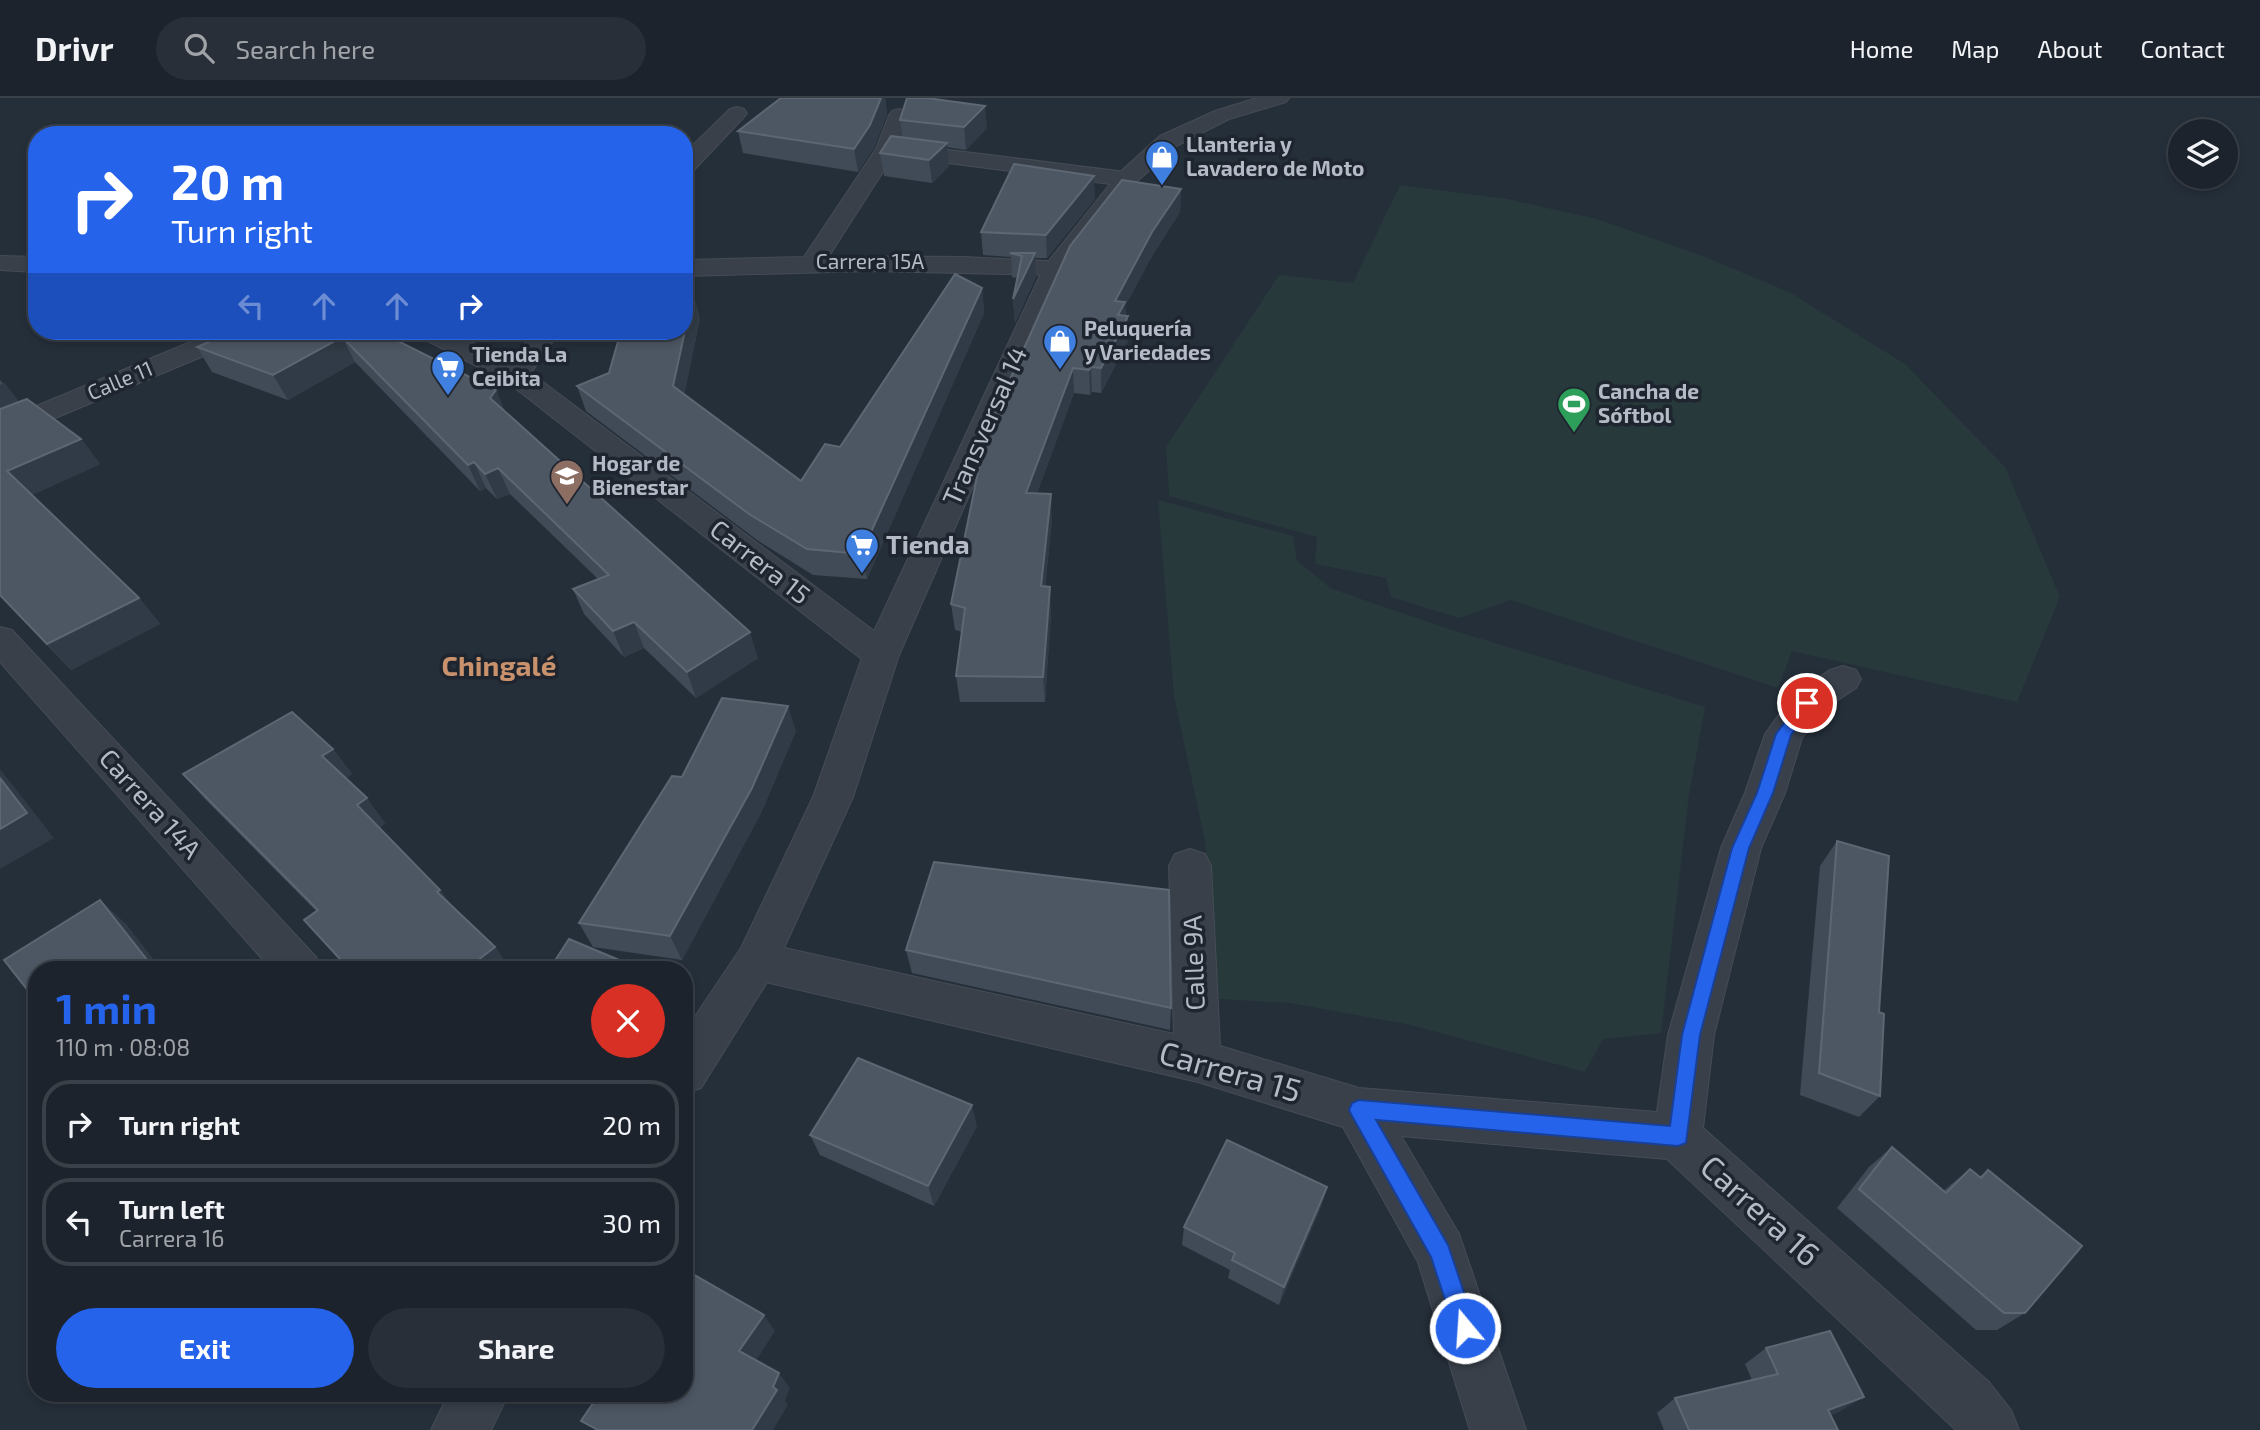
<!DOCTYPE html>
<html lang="en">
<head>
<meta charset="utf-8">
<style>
	:root { --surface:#1c232c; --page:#292f38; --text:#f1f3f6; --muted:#a0a4a9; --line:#3a4048; --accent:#2563eb }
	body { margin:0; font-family:"Exo 2",sans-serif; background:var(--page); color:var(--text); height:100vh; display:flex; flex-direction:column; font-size:26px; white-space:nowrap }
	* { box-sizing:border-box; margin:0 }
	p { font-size:23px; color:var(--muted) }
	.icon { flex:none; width:38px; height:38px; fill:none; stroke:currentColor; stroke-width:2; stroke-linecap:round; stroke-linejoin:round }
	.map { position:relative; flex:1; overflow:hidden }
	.panel { position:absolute; left:28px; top:863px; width:665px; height:441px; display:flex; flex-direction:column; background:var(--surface); border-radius:28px; box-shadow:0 4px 10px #0003,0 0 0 2px var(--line) }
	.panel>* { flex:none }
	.hud { position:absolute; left:28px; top:28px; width:665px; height:214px; border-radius:28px; box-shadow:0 4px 10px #0003,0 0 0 2px var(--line); background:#2563eb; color:#fff; overflow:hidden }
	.tools { position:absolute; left:2168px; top:21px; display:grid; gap:14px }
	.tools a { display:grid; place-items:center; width:70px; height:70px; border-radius:50%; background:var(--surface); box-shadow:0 4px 10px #0003,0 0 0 2px var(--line); font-size:35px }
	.pin { position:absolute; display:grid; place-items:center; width:60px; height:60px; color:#fff; margin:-30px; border:4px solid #fff; border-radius:50%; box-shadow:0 2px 7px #0007 }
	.me { position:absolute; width:77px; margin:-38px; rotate:342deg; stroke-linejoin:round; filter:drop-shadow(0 0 5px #0008) }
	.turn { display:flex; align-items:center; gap:24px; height:147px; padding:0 28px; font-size:32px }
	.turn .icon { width:91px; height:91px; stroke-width:2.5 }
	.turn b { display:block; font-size:49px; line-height:60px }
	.lanes { display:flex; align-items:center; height:66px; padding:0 28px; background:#0003; justify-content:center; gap:35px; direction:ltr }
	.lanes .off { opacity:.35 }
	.round { display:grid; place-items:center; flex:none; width:74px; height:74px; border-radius:37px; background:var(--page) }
	.summary { display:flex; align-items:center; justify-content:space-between; height:119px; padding:0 28px }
	h1 { font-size:42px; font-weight:700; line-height:52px; color:var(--accent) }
	.action { display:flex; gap:14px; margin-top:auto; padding:14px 28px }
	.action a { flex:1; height:80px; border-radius:42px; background:var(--accent); color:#fff; font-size:28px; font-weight:700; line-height:80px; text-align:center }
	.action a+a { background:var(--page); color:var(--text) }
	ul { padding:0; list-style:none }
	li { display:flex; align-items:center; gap:21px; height:88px; margin:0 14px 10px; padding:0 14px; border:4px solid var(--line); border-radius:28px }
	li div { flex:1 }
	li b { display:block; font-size:26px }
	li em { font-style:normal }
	header { display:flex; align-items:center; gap:42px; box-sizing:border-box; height:98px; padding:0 35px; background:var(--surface); border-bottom:2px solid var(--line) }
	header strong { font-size:33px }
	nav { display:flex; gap:38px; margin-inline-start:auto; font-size:24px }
	.search { width:490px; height:63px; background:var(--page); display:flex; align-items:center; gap:18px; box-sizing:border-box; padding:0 24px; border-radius:38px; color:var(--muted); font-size:26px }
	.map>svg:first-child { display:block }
	.green { fill:#27393b }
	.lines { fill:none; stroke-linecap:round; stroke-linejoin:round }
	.minor-casing { stroke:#454c56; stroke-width:2 }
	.tertiary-casing { stroke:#454c56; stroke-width:2 }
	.minor { fill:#39404a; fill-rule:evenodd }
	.tertiary { fill:#39404a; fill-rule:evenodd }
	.wall { fill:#414b58 }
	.shaded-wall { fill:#303b47 }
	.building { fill:#4d5764; stroke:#5d6773; stroke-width:2 }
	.route { fill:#2563eb; stroke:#184099; stroke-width:2 }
	.labels { text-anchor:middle; stroke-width:7; stroke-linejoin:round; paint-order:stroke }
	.far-poi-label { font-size:21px; font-weight:bold; fill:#b4bbc6; stroke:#1e252f; text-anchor:start }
	.far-street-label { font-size:21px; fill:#b4bbc6; stroke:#1e252f }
	.street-label { font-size:26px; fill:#b4bbc6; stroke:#1e252f }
	.poi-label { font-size:26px; font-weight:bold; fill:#b4bbc6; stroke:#1e252f; text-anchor:start }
	.neighbourhood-label { font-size:28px; font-weight:bold; fill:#c9926c; stroke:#1e252f }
	.near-street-label { font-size:32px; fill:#b4bbc6; stroke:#1e252f }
</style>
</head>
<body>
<header>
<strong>Drivr</strong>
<div class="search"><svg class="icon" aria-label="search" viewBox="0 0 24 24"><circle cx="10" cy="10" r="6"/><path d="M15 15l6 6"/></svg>Search here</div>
<nav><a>Home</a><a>Map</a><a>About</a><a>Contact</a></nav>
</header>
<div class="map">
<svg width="2260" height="1332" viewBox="0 0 2260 1332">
	<rect width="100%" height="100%" fill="#252f3a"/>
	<g class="green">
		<path d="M1400,87L1507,101L1597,121L1700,157L1789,194L1905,266L2005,369L2060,499L2017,604L1792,553L1778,590L1511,502L1459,520L1391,499L1386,480L1315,466L1317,439L1169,398L1166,349L1279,177L1353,185Z"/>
		<path d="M1158,402L1293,438L1297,463L1332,491L1449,531L1705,609L1689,697L1661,935L1603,941L1585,974L1411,927L1290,905L1219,901L1205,743L1174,598Z"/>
	</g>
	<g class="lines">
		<g class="minor-casing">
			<g id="minor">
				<path d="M737,9L744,11L747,15L744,19L692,74L684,76V56L730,11Z"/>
				<path d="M899,11L906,13L909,17L900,46L1126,74L1134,76L1137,81L1134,86L1126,88L893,58L829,158L964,159L1066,164L1070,169L1066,174L1057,177L870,173L684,178V162L804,159L876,51L889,17L892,13Z"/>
				<path d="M0,158L37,159V174L0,172Z"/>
				<path d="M217,233H253L249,239L0,343V323Z"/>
				<path d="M416,233H449L511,264L534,233H560L531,275L894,548L899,557L894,566L881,569L868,566L506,283L420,239Z"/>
				<path d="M0,529L12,532L316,859L322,872H272L0,564Z"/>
				<path d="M1843,568L1856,572L1861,581L1856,590L1820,614L1802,640L1785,695L1761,750L1714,937L1703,1030L1989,1284L2011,1312L2019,1332H1956L1667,1061L1401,1038L1459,1136L1526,1332H1470L1418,1164L1343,1029L1198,984L757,882L742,876L735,863L742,850L757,844L1174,936L1169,768L1175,756L1190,751L1205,756L1211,768L1220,948L1359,990L1657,1014L1668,937L1721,750L1745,695L1765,636L1794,596L1830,572Z"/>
			</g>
		</g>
		<g class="tertiary-casing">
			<g id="tertiary">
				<path d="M1257,0H1289L1286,4L1229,21L1176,48L1134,86L1069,170L899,557L853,699L772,876L701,990L684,996V935L741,850L813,699L863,557L1044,169L1118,76L1160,38L1215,13Z"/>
				<path d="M449,1295H509L491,1332H431Z"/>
			</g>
		</g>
		<use href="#minor" class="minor"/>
		<use href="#tertiary" class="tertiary"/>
	</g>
	<g class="wall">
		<path d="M781,0H885L887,16L874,50L858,74L743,55L738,33Z"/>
		<path d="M900,22L987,30L966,52L947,49L949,68L932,85L884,78L880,55L903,40Z"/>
		<path d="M1181,91L1180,114L1152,158L1125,208L1128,243L1101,295L1092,294L1090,297L1074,295L1037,395L1052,421L1045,489L1051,515L1045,604H960L956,578L962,534L955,532L951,506L986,335Z"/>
		<path d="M1095,101L1047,160H1035L1036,179L1015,225L1013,201L1017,180L1012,179L1011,159L983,157L981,134Z"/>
		<path d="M982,190L984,215L867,481L813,477L757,442L586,313L577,288L609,275L693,196L700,221L684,296L801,383L840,349Z"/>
		<path d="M378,233L496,292L505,314L758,560L696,600L644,550L624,559L584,516L573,491L598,481L510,396L497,401L486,390L480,393L355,264L288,302L212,274L197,249Z"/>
		<path d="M0,282L19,304L81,341L100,366L32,397L139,500L160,526L71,572L0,498Z"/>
		<path d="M796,633L761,715L682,862L593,849L579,825L682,679Z"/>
		<path d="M333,651L352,676L346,680L385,725L379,730L440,792L451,807L495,849L511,872H349L304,822L316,813L205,701L183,676Z"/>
		<path d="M1837,743L1880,998L1859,1019L1800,997L1820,768Z"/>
		<path d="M906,852L1171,910L1170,932L912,875Z"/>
		<path d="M977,1028L934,1108L820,1057L810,1037Z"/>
		<path d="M1892,1049L1943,1093L1970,1071L1979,1079L1988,1072L2025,1215L1997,1232H1976L1837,1110L1869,1069Z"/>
		<path d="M1327,1089L1321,1109L1279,1207L1228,1180L1230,1172L1182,1147L1184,1129Z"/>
		<path d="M1766,1250L1839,1314L1830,1317L1838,1332H1664L1657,1315L1675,1300L1752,1282L1745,1266Z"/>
	</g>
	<g class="shaded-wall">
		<path d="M881,0H885L887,16L874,50L858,74L854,51Z"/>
		<path d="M985,8L987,30L966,52L964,29Z"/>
		<path d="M947,45L949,68L932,85L929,62Z"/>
		<path d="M1094,78L1095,101L1047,160L1046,137Z"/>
		<path d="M1181,91L1180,114L1152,158L1125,208V223L1128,218V243L1101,295V270L1115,203L1152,134Z"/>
		<path d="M1035,155L1036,179L1015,225L1013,201Z"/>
		<path d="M982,190L984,215L867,481L861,456Z"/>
		<path d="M693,196L700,221L681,313L673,288Z"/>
		<path d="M342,239L355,264L288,302L273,277Z"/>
		<path d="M1091,269L1092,294L1090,297L1089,272Z"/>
		<path d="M1073,270L1074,295L1028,420L1026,395Z"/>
		<path d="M5,285L24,310L0,320V287Z"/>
		<path d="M496,292L507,318L490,300Z"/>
		<path d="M81,341L100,366L28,399L7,373Z"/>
		<path d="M474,364L486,390L480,393L468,367Z"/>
		<path d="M498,370L510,396L497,401L485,376Z"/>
		<path d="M1051,396L1052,421L1043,514L1041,488Z"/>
		<path d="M1050,489L1051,515L1045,604L1043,579Z"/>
		<path d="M139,500L160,526L71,572L47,546Z"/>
		<path d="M634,524L644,550L624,559L613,533Z"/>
		<path d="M750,534L758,560L696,600L687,574Z"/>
		<path d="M788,608L796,633L761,715L682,862L670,838Z"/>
		<path d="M333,651L352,676L341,683L322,658Z"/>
		<path d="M0,671L54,740L0,771Z"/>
		<path d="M367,700L385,725L375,732L357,707Z"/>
		<path d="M440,792L457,816L437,794Z"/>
		<path d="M100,802L126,826L162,872H155Z"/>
		<path d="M495,849L511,872H465Z"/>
		<path d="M972,1007L977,1028L934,1108L928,1088Z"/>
		<path d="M1327,1089L1321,1109L1279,1207L1284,1189Z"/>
		<path d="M764,1217L775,1233L752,1269L739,1253Z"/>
		<path d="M779,1275L790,1290L785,1303L788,1307L773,1332H752Z"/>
		<path d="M1864,1299L1839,1314L1805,1327L1828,1312Z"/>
	</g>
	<g class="building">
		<path d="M781,0H881L870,27L854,51L738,33Z"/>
		<path d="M907,0H927L985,8L964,29L900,22Z"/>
		<path d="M891,38L947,45L929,62L880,55Z"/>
		<path d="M1014,66L1094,78L1046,137L981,134Z"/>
		<path d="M1122,82L1181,91L1152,134L1115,203L1125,204L1118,217L1128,218L1101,270L1091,269L1089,272L1073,270L1026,395L1051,396L1041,488L1050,489L1043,579L956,578L965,510L951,506L986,335L1070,148Z"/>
		<path d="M1010,155H1035L1013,201L1022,158Z"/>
		<path d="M955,176L982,190L861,456L807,451L749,416L577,288L609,275L621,233H684V197L693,196L673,288L801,383L825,346L840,349Z"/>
		<path d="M235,233H378L496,292L490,300L750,534L687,574L634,524L613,533L573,491L609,477L498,370L485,376L474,364L468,367L342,239L273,277L197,249Z"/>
		<path d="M27,301L81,341L7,373L139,500L47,546L0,497V311Z"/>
		<path d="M722,600L788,608L752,690L670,838L579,825L672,678L682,679Z"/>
		<path d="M292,614L333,651L322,658L367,700L357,707L440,792L437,794L495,849L465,872H350L304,822L318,812L183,676Z"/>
		<path d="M0,680L27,715L0,731Z"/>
		<path d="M1837,743L1889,758L1879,914L1884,916L1880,998L1819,975Z"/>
		<path d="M934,764L1169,792L1171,910L906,852Z"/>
		<path d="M100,802L155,872H37V904L4,862Z"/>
		<path d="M569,841L643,872H549Z"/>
		<path d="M858,960L972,1007L928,1088L810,1037Z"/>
		<path d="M1227,1042L1327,1089L1284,1189L1232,1162L1235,1155L1184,1129Z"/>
		<path d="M1892,1049L1946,1095L1970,1071L1981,1080L1988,1072L2082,1148L2025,1215H2004L1859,1091Z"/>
		<path d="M684,1171L764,1217L739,1253L779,1275L773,1289L777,1292L752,1332H598L581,1323L600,1295H684Z"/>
		<path d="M1830,1233L1864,1299L1828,1312L1838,1332H1689L1675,1300L1778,1276L1766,1250Z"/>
	</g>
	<path class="route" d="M1807,599L1815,605L1791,637L1773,695L1749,750L1700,937L1686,1045L1678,1048L1376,1022L1448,1147L1476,1230L1473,1238L1465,1242L1457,1238L1431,1159L1352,1018L1349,1012L1352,1005L1359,1002L1670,1028L1682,937L1732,750L1757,695L1776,636L1802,601Z"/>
	<defs>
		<g id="shop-pin" transform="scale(1.75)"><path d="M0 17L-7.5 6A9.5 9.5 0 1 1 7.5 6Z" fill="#3f7fe0" stroke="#1e252f"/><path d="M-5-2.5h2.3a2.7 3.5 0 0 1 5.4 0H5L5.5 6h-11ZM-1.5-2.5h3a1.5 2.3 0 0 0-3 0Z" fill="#fff"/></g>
		<g id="supermarket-pin" transform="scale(1.75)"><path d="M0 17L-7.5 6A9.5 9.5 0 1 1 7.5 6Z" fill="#3f7fe0" stroke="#1e252f"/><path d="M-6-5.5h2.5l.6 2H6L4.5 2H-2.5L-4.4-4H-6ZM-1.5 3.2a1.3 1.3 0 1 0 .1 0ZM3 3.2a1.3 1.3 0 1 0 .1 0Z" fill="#fff"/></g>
		<g id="stadium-pin" transform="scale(1.75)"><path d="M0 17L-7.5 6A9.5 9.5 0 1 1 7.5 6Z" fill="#2e9e5b" stroke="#1e252f"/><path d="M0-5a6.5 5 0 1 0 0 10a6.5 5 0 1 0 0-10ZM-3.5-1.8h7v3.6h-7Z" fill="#fff"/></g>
		<g id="school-pin" transform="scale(1.75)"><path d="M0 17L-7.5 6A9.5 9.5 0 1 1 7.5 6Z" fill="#8d6e63" stroke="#1e252f"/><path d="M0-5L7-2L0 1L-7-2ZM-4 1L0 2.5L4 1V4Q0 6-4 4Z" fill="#fff"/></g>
	</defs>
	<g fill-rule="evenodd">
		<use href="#shop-pin" x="1162" y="59"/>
		<use href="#shop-pin" x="1060" y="243"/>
		<use href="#supermarket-pin" x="448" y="269"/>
		<use href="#stadium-pin" x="1574" y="306"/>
		<use href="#school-pin" x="567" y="378"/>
		<use href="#supermarket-pin" x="862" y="447"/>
	</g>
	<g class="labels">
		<g class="far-poi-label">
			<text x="1186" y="54">Llanteria y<tspan x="1186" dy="24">Lavadero de Moto</tspan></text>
			<text x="1084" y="238">Peluquería<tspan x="1084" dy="24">y Variedades</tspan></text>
			<text x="472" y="264">Tienda La<tspan x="472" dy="24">Ceibita</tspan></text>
			<text x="1598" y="301">Cancha de<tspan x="1598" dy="24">Sóftbol</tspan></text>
			<text x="592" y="373">Hogar de<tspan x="592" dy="24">Bienestar</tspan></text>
		</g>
		<g class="far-street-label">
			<text x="870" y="171">Carrera 15A</text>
			<text transform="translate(120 283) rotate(-23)" y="7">Calle 11</text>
		</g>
		<g class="street-label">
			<text transform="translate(985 328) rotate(-66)" y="9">Transversal 14</text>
			<text transform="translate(760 464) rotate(38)" y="9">Carrera 15</text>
			<text transform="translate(150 706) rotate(48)" y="9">Carrera 14A</text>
			<text transform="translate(1194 865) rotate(-92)" y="9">Calle 9A</text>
		</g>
		<g class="poi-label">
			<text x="886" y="456">Tienda</text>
		</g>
		<g class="neighbourhood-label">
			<text x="499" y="578">Chingalé</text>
		</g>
		<g class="near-street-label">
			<text transform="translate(1230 974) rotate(16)" y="11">Carrera 15</text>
			<text transform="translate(1760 1113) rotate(42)" y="11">Carrera 16</text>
		</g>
	</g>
</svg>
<div class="tools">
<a><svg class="icon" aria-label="layers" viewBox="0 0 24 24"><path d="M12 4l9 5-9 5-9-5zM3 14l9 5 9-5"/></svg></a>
</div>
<div class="pin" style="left:1807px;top:605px;background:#d93025"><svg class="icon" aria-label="arrive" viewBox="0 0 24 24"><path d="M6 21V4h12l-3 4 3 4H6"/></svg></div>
<svg class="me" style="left:1465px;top:1230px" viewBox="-20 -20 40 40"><circle r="17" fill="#2563eb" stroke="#fff" stroke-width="3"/><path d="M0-11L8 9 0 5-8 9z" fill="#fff"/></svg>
<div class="hud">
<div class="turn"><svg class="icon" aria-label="right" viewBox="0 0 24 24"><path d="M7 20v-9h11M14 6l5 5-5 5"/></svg><div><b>20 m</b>Turn right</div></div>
<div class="lanes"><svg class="icon off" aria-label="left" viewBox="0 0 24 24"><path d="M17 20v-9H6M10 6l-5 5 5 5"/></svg><svg class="icon off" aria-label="ahead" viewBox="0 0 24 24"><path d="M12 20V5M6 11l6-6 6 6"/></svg><svg class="icon off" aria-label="ahead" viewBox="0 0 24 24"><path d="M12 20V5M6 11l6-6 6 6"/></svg><svg class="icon" aria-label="right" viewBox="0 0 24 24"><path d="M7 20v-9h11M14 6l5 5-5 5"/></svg></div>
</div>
<section class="panel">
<div class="summary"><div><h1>1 min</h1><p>110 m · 08:08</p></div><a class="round" style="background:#d93025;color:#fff"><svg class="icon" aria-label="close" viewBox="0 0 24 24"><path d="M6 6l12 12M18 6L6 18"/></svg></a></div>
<ul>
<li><svg class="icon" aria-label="right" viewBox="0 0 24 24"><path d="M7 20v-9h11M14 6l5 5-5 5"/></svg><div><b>Turn right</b></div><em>20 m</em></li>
<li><svg class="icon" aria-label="left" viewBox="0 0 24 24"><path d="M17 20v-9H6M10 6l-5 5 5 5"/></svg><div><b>Turn left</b><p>Carrera 16</p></div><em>30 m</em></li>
</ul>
<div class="action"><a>Exit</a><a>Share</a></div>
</section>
</div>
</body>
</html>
